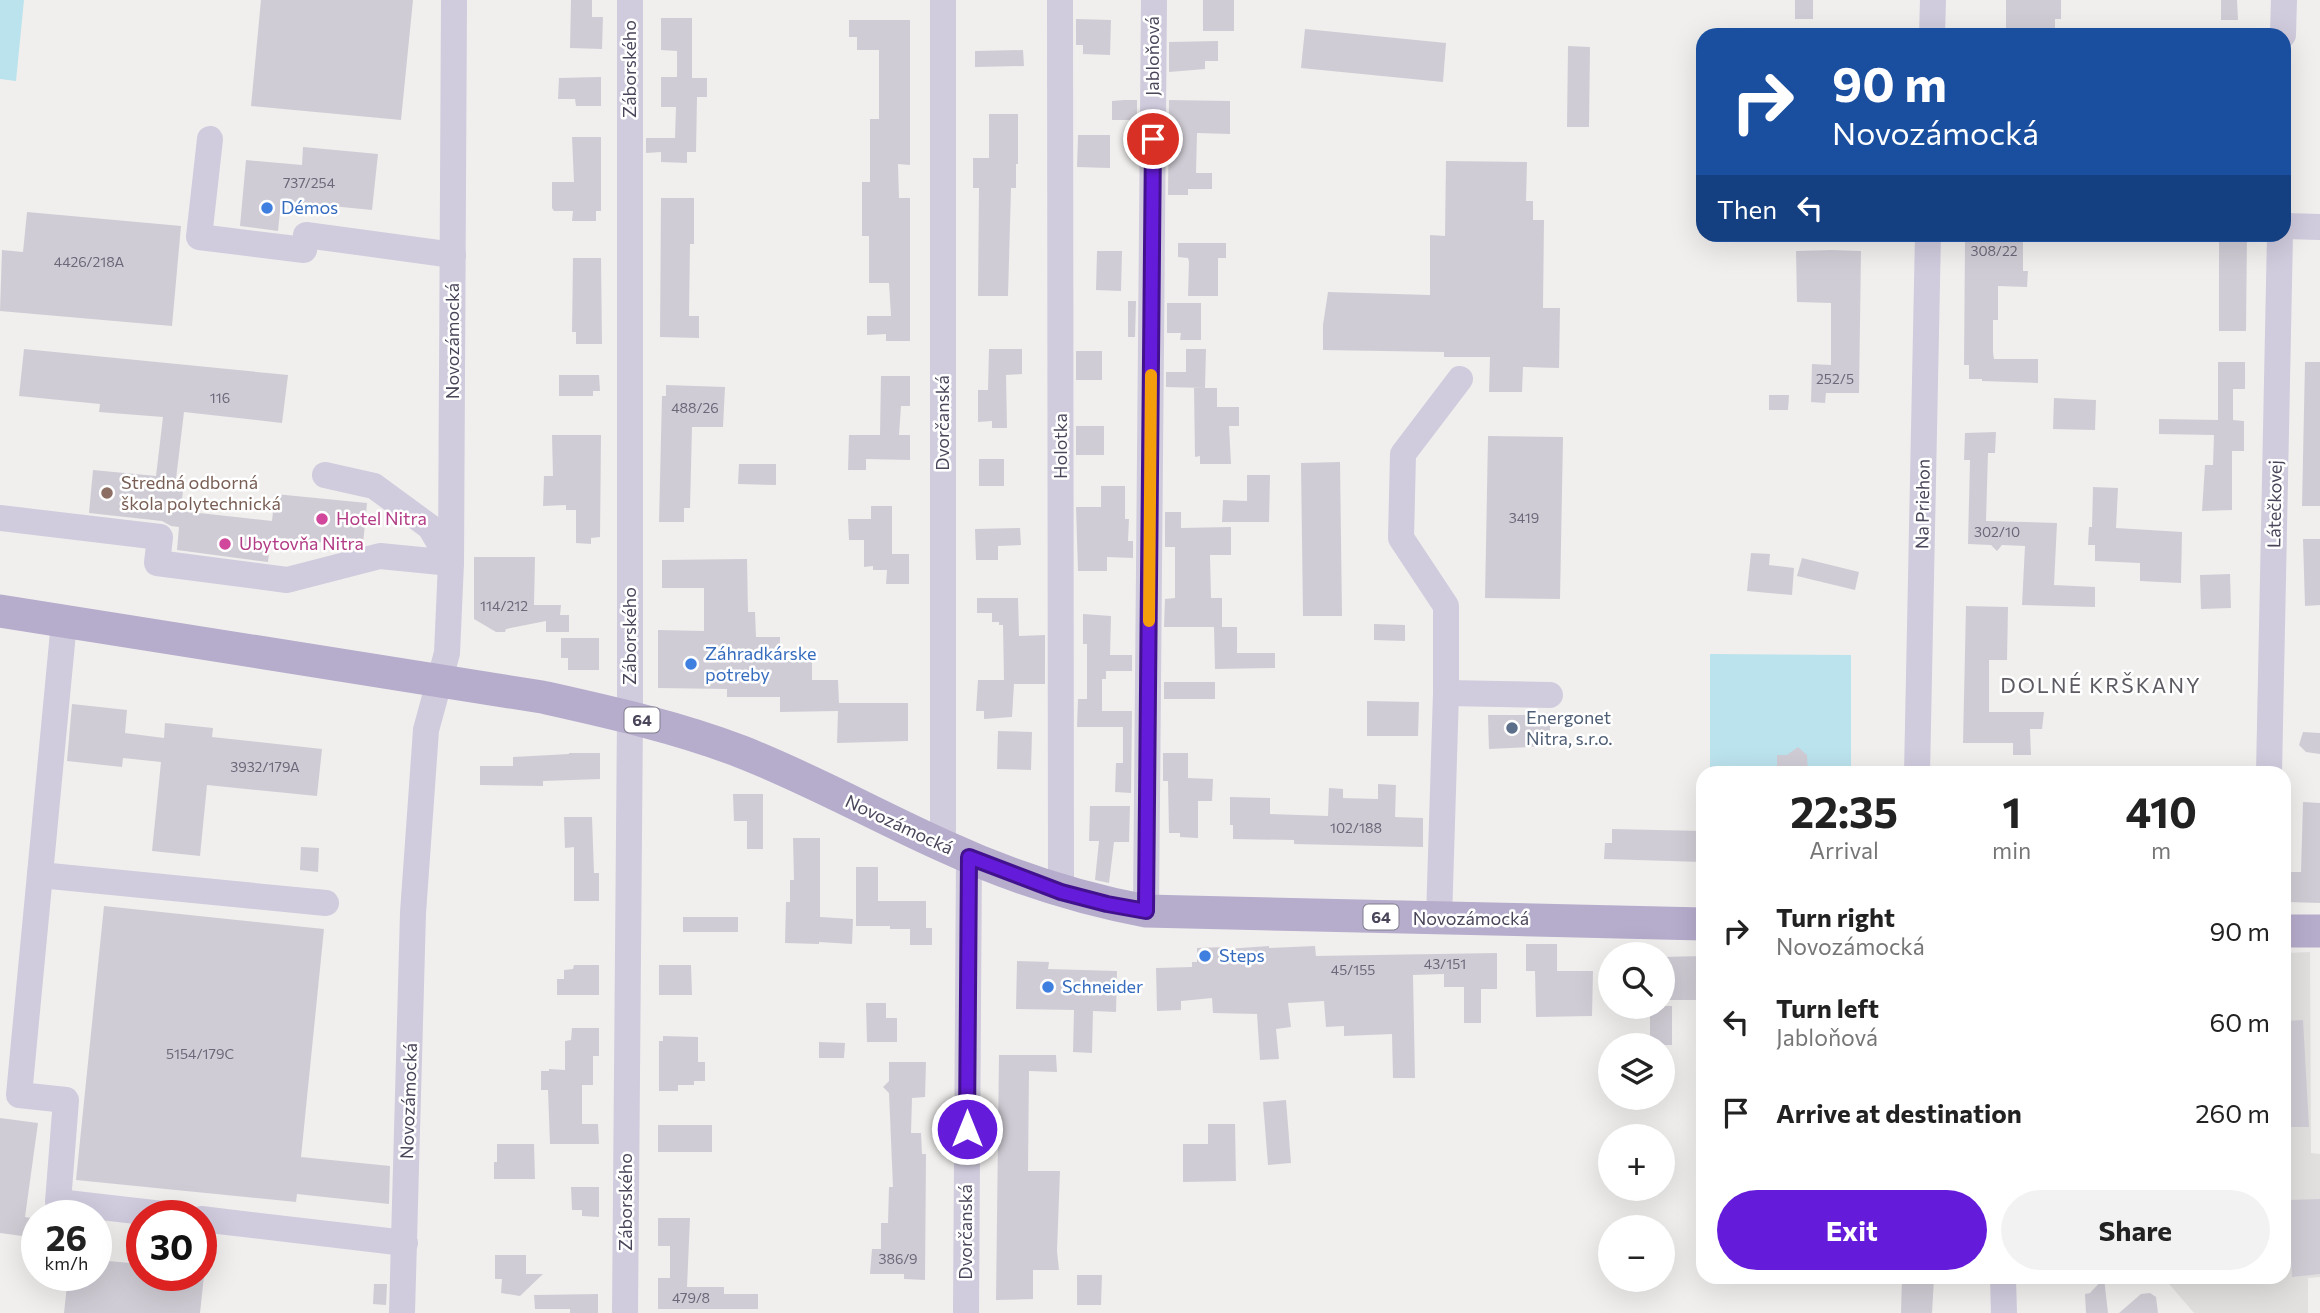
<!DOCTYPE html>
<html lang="en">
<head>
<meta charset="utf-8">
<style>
	:root { --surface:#fff; --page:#f2f2f2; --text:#222; --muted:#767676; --accent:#651cda }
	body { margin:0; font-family:Commissioner,sans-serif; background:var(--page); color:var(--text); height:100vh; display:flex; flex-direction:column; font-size:26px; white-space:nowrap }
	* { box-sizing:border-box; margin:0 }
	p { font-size:23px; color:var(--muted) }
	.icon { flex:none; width:38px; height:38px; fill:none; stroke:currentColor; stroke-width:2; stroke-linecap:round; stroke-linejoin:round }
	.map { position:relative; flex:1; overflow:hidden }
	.sheet { position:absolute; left:1696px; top:766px; width:595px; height:518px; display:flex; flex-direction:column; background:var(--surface); border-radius:21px; box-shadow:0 7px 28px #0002 }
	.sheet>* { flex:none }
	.hud { position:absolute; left:1696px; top:28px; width:595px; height:214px; border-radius:21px; box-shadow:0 7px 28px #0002; background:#1a4fa0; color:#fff; overflow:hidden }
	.buttons { position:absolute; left:1598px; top:942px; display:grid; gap:14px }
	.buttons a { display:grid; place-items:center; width:77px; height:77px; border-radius:50%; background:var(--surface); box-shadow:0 7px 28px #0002; font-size:35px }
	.speed { position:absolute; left:21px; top:1200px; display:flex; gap:14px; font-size:35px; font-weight:700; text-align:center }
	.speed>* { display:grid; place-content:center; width:91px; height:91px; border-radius:50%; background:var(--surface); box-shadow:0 7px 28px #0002; line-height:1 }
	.speed small { font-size:18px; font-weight:400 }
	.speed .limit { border:10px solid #d22; background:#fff; color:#111 }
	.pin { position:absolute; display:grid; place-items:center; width:60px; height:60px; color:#fff; margin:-30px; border:4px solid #fff; border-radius:50%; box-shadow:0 2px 7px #0007 }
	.me { position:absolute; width:77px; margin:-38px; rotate:0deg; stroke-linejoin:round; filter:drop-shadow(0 0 5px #0008) }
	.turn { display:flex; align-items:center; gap:24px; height:147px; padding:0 21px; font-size:32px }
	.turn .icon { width:91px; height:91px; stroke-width:2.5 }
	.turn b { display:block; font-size:49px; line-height:60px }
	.then { display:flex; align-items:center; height:66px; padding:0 21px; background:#0003; gap:14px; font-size:26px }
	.eta { display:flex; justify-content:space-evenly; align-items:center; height:119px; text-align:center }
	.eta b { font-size:42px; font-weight:700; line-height:49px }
	.action { display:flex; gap:14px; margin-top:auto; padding:14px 21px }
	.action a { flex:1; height:80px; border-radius:42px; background:var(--accent); color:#fff; font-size:28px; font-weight:700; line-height:80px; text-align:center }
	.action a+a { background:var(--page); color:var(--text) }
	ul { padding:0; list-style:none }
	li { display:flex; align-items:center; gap:21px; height:91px; padding:0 21px }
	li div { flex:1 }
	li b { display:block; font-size:26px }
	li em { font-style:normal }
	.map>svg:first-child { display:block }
	.education { fill:#e1e0df }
	.green { fill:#bbe3ed }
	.building { fill:#d0ccd5 }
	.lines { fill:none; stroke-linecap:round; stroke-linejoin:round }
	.minor { stroke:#d0cbdd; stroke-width:26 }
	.major { stroke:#b6accc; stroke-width:33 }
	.route-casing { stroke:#42128e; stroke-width:18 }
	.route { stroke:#651cda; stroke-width:12 }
	.slow { stroke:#f59e0b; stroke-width:12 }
	.shop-dot { fill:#3f7fe0; stroke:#fff; stroke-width:2.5 }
	.education-dot { fill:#8d6e63; stroke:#fff; stroke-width:2.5 }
	.hotel-dot { fill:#d1479c; stroke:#fff; stroke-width:2.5 }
	.service-dot { fill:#5c6f8a; stroke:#fff; stroke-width:2.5 }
	.labels { text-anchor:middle; stroke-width:5; stroke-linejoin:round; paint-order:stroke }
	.number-label { font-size:14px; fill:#6c6779 }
	.shield { fill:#fff; stroke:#817d8c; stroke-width:2 }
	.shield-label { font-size:16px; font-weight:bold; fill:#4b455a }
	.street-label { font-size:18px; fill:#4b455a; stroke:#fff }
	.shop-label { font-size:18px; fill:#366cbe; stroke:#fff; text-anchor:start }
	.education-label { font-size:18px; fill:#785e54; stroke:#fff; text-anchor:start }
	.hotel-label { font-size:18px; fill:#b23c85; stroke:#fff; text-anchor:start }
	.service-label { font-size:18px; fill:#4e5e75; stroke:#fff; text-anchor:start }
	.quarter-label { font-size:21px; letter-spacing:2px; fill:#5d5a62; stroke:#fff }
</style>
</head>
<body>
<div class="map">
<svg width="2320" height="1313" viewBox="0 0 2320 1313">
	<rect width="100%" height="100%" fill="#f0efed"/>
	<path class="education" d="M2310,952L2311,1153L2320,1154V1277L2308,1278V1313H2194L2164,1278H2284V953Z"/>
	<g class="green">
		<path d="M0,0H24L16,81L0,79Z"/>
		<path d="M1710,654L1851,655V773L1710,774Z"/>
	</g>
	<g class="building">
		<path d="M261,0H413L401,120L251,106Z"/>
		<path d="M571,0H592V17H603L602,49L570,48Z"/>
		<rect x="1203" y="0" width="31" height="31"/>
		<rect x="1795" y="0" width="18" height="19"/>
		<path d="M2006,0H2061V19H2055V35H2006Z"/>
		<path d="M2221,0H2237L2238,20H2221Z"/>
		<path d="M661,18H692V78H707V97H697L696,152H687V163L661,162V152L646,153V138H675L676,107H661V77H677V51L661,50Z"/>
		<path d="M1076,19L1111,20L1110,55L1083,54V45H1076Z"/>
		<path d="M849,20H910V165L898,164L899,198H910V341H886V334L867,335V316H891L889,283H869V236H862V182H870V119H879V50H857V37H849Z"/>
		<path d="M1305,29L1446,43L1443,82L1301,68Z"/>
		<path d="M1218,41V61H1205V69L1169,72V42Z"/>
		<path d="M1568,46L1590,47L1589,127H1567Z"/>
		<path d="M1023,50L1024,66L975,67V51Z"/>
		<path d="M601,77V106H576L575,99H558L559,78Z"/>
		<path d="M1124,100H1137V120H1112V101Z"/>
		<path d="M1169,100L1230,101V134L1197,133L1196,173H1212V189H1188V195H1168Z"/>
		<path d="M989,114H1018V164H1016V188H1011L1008,296H978L979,188H973V158H989Z"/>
		<path d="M1078,135H1110V168L1077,167Z"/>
		<path d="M572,137H601V211H596V221H572L573,211H554L552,208V182H574Z"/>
		<path d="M303,147L378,154L372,210L281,201L278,231L240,226L246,160L302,165Z"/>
		<path d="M1446,161L1527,162L1526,201H1533V220H1544L1543,308H1560L1559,368L1523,367L1522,392H1489L1490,357H1444V352L1323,350V325L1328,292L1430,295V235L1445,236Z"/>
		<path d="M661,198H694V244H690L689,316H699V338L660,337Z"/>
		<path d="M27,212L181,226L172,326L0,311L2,250L23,252Z"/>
		<path d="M2219,234H2247L2246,331H2219Z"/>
		<path d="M1965,242H2023V271H2028L2027,287L1998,286V320H1993V352L1994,359H2038V383L1982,381V379H1969V365H1964Z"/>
		<path d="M1178,243H1226V258H1218V296H1188L1189,262L1188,258L1178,257Z"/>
		<path d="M1832,250L1861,251L1859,393H1826L1825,403L1811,402L1812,364L1831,365V303L1797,302L1796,251Z"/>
		<path d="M1097,251H1122L1121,291L1096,290Z"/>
		<path d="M573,258H601L602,344H576V332H572Z"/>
		<path d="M1128,301H1136L1135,337H1128Z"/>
		<path d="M1167,303H1201V340H1180L1181,333H1167Z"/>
		<path d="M24,349L288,375L282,423L184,412L176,479H184L181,511L272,521L275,494L367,503L363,544L356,546L271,537L268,562L177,550L179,527L171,526L162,521L89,513L93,470L156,476L163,417L99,412L100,404L19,396Z"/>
		<path d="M989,349H1022V374L1006,375L1007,428H992V421L978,422V390H988Z"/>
		<path d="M1186,349H1206L1205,388L1166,387V372H1186Z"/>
		<rect x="1076" y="351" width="26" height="29"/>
		<path d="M2218,362H2245V389H2233V420L2244,421V451H2232V510L2202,511L2205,465H2213L2214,435L2159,434V419L2218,420Z"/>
		<path d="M2305,362H2320V506H2302Z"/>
		<path d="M559,375H599L600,391H593V396H559Z"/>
		<path d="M881,376H910V406H901L899,435H910V460L866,459V470H848L849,435H880Z"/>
		<path d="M666,385L725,387L723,427H692L690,508H684V522H659L662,396H666Z"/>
		<path d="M1194,388H1217V407H1239V426H1229L1231,464H1200V456L1195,457Z"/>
		<path d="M1769,395H1789L1788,410H1769Z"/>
		<path d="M2054,398L2096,400L2095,430L2053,429Z"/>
		<rect x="1076" y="426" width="28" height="29"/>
		<path d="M1996,432L1995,453H1988L1986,521L2057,523L2054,585L2095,587V607L2022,605L2025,546L2002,545L1997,551L1991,545L1968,544L1970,460H1964L1965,433Z"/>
		<path d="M552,435H601L600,537L591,538V544L576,543V510H566V505L543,506L544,476H553Z"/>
		<path d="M1488,436L1563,437L1560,599L1485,598Z"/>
		<rect x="979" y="459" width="25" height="27"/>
		<path d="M1340,462L1342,616H1303L1301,463Z"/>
		<path d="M739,464H776V485L738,484Z"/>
		<path d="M1247,475H1270L1269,522H1222L1223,500L1247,501Z"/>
		<path d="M1101,486H1125V519H1129L1128,541H1133V558L1107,557V571H1078L1076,507H1101Z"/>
		<path d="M2093,487L2118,488L2116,528L2182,532L2181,583L2140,581V563L2095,561V545H2088L2089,527H2092Z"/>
		<path d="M871,506H892V554H909V584H886L887,570H873V566L864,567V540H849L848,519H871Z"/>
		<path d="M1165,512H1181V528L1231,527V555H1210L1211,598H1222V627H1164L1165,599L1175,598V547H1165Z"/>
		<path d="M1020,528L1021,545L998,546V560H976L975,529Z"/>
		<path d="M2303,539H2320V605L2305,606Z"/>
		<path d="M1751,553L1770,554L1769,565L1794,568L1792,595L1747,591Z"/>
		<path d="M474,557H535L534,605H561L560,615H569V632H546V621L506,629L505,632H496L474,619Z"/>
		<path d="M1802,558L1859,572L1855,590L1797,576Z"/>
		<path d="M747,559L748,612H755L756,637H780V661H812V680H838L839,703H908V741L837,743L838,711L780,712V697H727V689L658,688V630L704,631V588H662V560Z"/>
		<path d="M2230,574L2231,608L2201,609L2200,575Z"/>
		<path d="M977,598H1018L1019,636L1045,635V684H1014L1012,717L984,719V711H976L978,680H1004L1003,625H999V622H992V613H977Z"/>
		<path d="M1966,606L2008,607L2007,660H1989V712H2044L2042,729H2030L2031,755H2013V743H1963Z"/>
		<path d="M1083,614L1111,616L1110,655H1132V671H1106V679H1102V711H1132L1131,793L1115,792L1116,763H1123V727H1077L1078,699H1087V644H1083Z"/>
		<path d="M1374,624L1405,625V641L1374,640Z"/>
		<path d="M1214,627H1237V653H1275V668L1215,669Z"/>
		<path d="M561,638H599V670H568V658H561Z"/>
		<rect x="1164" y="682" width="51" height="17"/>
		<path d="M1367,701L1419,702L1418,736H1367Z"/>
		<path d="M72,704L127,710L125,733L164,738L165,723L213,728L212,737L322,749L317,796L207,785L200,856L152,851L161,762L123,758L122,767L67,761Z"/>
		<path d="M1488,715H1550V746L1489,749Z"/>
		<path d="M998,731L1032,732L1031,770L997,769Z"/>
		<path d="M2303,732L2320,733V754L2306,752L2299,745Z"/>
		<path d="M1798,747L1807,755L1808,774H1777V755H1787Z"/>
		<path d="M569,753H600V779L543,781V786L480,785V766H513V757L569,754Z"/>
		<path d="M1163,753H1188V778L1213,779L1212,801H1198V838L1180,837V833H1169L1168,781H1163Z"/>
		<path d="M1378,784L1396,785L1395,817L1423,818V847L1294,844V840L1233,839V825H1230V797L1270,798V814L1328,816L1329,788L1343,789V798L1378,799Z"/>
		<path d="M733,794H763V849H747V821H734Z"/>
		<path d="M2303,802L2320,803V903L2286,902L2287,872H2301Z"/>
		<path d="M1090,806H1130L1129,842H1114L1109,883L1095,880L1099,841H1089Z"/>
		<path d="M564,817H592L594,873H599V901H574V847L565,848Z"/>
		<path d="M1612,829L1703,831V862L1604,859L1605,843H1612Z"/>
		<path d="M793,838H820V917L853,919L852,944L819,942V944L785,943L786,902H790V880H794Z"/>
		<path d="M301,847L319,848L318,872L300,870Z"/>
		<path d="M856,867H878V901H926V928H932V945H910V929H890V926H856Z"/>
		<path d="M104,906L324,929L301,1157L390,1166L389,1204L297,1194L296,1202L76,1180Z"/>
		<rect x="683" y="917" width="55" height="15"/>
		<path d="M1526,944H1557V971H1593L1592,1016L1536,1017L1535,971H1526Z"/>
		<path d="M1269,946V948L1315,946L1316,956L1497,953V989H1481V1023H1464V987H1444V974L1413,975L1415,1078H1393L1392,1034L1344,1036V1026L1326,1027L1324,1001L1288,1003L1291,1027L1276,1029L1279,1059L1260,1060L1257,1014L1213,1013L1212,998L1181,1001V1010L1157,1011L1156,968L1192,967V962H1197V948L1226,947V949Z"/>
		<path d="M1703,956V1000H1662V957Z"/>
		<path d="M1017,961L1049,962L1048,969L1117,971L1116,1012L1093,1011L1092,1053L1073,1052L1074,1010L1016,1009Z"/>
		<path d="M574,965H599V995H557V979H564V970L573,969Z"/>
		<path d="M659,965H691L692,995H659Z"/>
		<path d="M866,1003H886V1018H897V1042H867Z"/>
		<rect x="1650" y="1006" width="22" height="39"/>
		<path d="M2303,1020L2309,1127H2284V1021Z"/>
		<path d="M572,1028H599V1056H593V1085H582V1124H598L599,1144H550L548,1090H541V1071H549V1069L565,1070V1041L571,1040Z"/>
		<path d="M663,1036L698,1037V1062H705V1081H694V1085H678V1091H659V1041H663Z"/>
		<path d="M819,1042L845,1043L844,1058H819Z"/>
		<path d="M999,1055H1056L1057,1072L1029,1071L1028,1171H1060L1057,1251L1059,1270H1033V1299L996,1300Z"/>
		<path d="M889,1062H926L925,1097L912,1098L911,1133H921L922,1154H926L925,1280L904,1279V1274H870L872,1249H881V1223H888L889,1187H893L889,1093L883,1087L889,1081Z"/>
		<path d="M1286,1100L1291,1163L1268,1165L1263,1102Z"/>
		<path d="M0,1118L38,1123L25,1217L37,1219V1238L0,1233Z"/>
		<path d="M1208,1124H1235L1236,1181L1183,1182V1144H1208Z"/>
		<rect x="658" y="1125" width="54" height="27"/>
		<path d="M497,1144H534L535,1179H494V1162H497Z"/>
		<path d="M571,1187H599V1217L582,1216V1210H572Z"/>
		<path d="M2320,1199V1274L2292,1277L2291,1258H2287L2286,1219H2289L2288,1200Z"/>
		<path d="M658,1218H690L687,1287H724V1294H758V1309H658V1278H670V1246H658Z"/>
		<path d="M495,1255H526V1274H543L520,1296L501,1293L502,1279H495Z"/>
		<path d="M96,1260L142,1264V1276H204L200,1313H64L68,1276H96Z"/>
		<path d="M1077,1275H1102L1101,1305H1077Z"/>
		<path d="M1902,1278H1934L1932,1313H1901Z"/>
		<path d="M2104,1278L2108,1313H2086L2085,1294L2090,1293Z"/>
		<path d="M374,1284H387L386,1305L373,1304Z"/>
		<path d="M2150,1293L2156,1297L2158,1313H2119L2141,1294Z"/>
		<path d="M598,1294V1313H570V1309H535L534,1295Z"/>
	</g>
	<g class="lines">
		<g class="minor">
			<path d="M943,0V846"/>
			<path d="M1060,0L1061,892"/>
			<path d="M1932,35L1933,0"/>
			<path d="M2283,35L2284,0"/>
			<path d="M210,139L199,237L304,250L306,235L453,255"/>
			<path d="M2284,226L2320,227"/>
			<path d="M0,518L160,537L157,563L287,580L380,556L451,563L430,527L374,486L325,475"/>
			<path d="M64,622L19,1095L66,1100L58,1202L180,1216"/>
			<path d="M1446,693L1550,695"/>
			<path d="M1917,774L1928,234"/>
			<path d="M2269,774L2280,234"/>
			<path d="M40,875L326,903"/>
			<path d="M1146,911L1154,0"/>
			<path d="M1439,919L1446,693V606L1401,538L1403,454L1460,379"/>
			<path d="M201,1219L405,1243"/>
			<path d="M2003,1278L2004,1313"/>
			<path d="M402,1313L413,913L426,730L447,653L451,563L454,0"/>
			<path d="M625,1313L630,716V0"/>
			<path d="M966,1313L969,857"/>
		</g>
		<g class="major">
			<path d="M0,611L542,697C609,712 677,727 742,752C811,779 877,816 944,846C1009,876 1076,898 1146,911L1703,924"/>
			<path d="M2284,931H2320"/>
		</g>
	</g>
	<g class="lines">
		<g class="route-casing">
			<path id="route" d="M967,1129L969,857L1061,892L1107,904L1146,911L1153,139"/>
		</g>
		<use href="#route" class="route"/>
		<path class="slow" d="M1149,621L1151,375"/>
	</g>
	<g class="shop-dot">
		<circle cx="267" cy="208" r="7"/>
		<circle cx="691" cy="664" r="7"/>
		<circle cx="1205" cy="956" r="7"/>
		<circle cx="1048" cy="987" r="7"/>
	</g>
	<circle class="education-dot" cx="107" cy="493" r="7"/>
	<g class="hotel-dot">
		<circle cx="322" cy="519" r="7"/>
		<circle cx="225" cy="544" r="7"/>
	</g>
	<circle class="service-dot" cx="1512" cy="728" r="7"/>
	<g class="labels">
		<g class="number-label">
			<text x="309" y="188">737/254</text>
			<text x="1994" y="256">308/22</text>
			<text x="89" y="267">4426/218A</text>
			<text x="1835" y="384">252/5</text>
			<text x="220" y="403">116</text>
			<text x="695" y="413">488/26</text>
			<text x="1524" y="523">3419</text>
			<text x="1997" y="537">302/10</text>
			<text x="504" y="611">114/212</text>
			<text x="265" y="772">3932/179A</text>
			<text x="1356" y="833">102/188</text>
			<text x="1445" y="969">43/151</text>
			<text x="1353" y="975">45/155</text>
			<text x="200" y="1059">5154/179C</text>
			<text x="898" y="1264">386/9</text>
			<text x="691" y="1303">479/8</text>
		</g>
		<g class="shield">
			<rect x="624.5" y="707.5" width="35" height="25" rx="5"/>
			<rect x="1363.5" y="904.5" width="35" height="25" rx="5"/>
		</g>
		<g class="shield-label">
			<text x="642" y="726">64</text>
			<text x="1381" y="923">64</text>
		</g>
		<g class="street-label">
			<text transform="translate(1153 56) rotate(-90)" y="6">Jabloňová</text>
			<text transform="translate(630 69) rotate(-90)" y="6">Záborského</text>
			<text transform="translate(453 341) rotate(-90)" y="6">Novozámocká</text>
			<text transform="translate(943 423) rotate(-90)" y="6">Dvorčanská</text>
			<text transform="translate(1061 446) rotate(-90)" y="6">Holotka</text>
			<text transform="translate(1923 504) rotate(-89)" y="6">Na Priehon</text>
			<text transform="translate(2275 504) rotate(-89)" y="6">Látečkovej</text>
			<text transform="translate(630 636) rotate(-90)" y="6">Záborského</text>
			<text transform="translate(899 825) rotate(25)" y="6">Novozámocká</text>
			<text x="1471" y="925">Novozámocká</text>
			<text transform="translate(409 1101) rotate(-88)" y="6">Novozámocká</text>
			<text transform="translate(626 1202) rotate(-90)" y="6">Záborského</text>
			<text transform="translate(966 1232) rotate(-90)" y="6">Dvorčanská</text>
		</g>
		<g class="shop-label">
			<text x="281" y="214">Démos</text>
			<text x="705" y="660">Záhradkárske<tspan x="705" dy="21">potreby</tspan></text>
			<text x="1219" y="962">Steps</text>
			<text x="1062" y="993">Schneider</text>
		</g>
		<g class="education-label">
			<text x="121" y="489">Stredná odborná<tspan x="121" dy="21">škola polytechnická</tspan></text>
		</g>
		<g class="hotel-label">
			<text x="336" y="525">Hotel Nitra</text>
			<text x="239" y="550">Ubytovňa Nitra</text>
		</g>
		<g class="service-label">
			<text x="1526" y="724">Energonet<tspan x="1526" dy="21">Nitra, s.r.o.</tspan></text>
		</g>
		<g class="quarter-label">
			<text x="2101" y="693">DOLNÉ KRŠKANY</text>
		</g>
	</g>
</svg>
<div class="buttons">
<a><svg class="icon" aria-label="search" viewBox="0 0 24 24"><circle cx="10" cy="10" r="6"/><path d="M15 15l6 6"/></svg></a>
<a><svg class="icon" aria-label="layers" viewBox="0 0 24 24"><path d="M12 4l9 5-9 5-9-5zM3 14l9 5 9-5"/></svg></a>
<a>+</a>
<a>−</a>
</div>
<div class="speed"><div>26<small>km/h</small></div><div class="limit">30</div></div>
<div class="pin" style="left:1153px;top:139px;background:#d93025"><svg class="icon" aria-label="arrive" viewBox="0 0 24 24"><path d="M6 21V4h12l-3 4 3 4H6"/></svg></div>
<svg class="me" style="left:967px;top:1129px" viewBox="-20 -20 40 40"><circle r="17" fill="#651cda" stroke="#fff" stroke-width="3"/><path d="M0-11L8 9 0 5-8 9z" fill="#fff"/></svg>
<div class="hud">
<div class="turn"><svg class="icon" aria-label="right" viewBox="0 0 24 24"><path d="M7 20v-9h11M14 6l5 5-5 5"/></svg><div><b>90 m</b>Novozámocká</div></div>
<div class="then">Then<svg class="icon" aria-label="left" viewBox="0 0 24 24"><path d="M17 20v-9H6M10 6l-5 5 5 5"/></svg></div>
</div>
<section class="sheet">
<div class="eta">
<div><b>22:35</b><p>Arrival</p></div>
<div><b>1</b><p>min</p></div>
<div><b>410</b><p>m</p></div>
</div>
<ul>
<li><svg class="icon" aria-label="right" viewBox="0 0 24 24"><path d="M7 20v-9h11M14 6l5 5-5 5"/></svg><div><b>Turn right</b><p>Novozámocká</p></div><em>90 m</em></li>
<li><svg class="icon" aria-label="left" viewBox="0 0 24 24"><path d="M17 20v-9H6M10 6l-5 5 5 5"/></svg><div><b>Turn left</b><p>Jabloňová</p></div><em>60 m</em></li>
<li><svg class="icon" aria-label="arrive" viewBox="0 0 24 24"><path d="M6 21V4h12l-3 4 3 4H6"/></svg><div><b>Arrive at destination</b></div><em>260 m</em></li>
</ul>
<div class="action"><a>Exit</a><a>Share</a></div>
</section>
</div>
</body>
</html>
